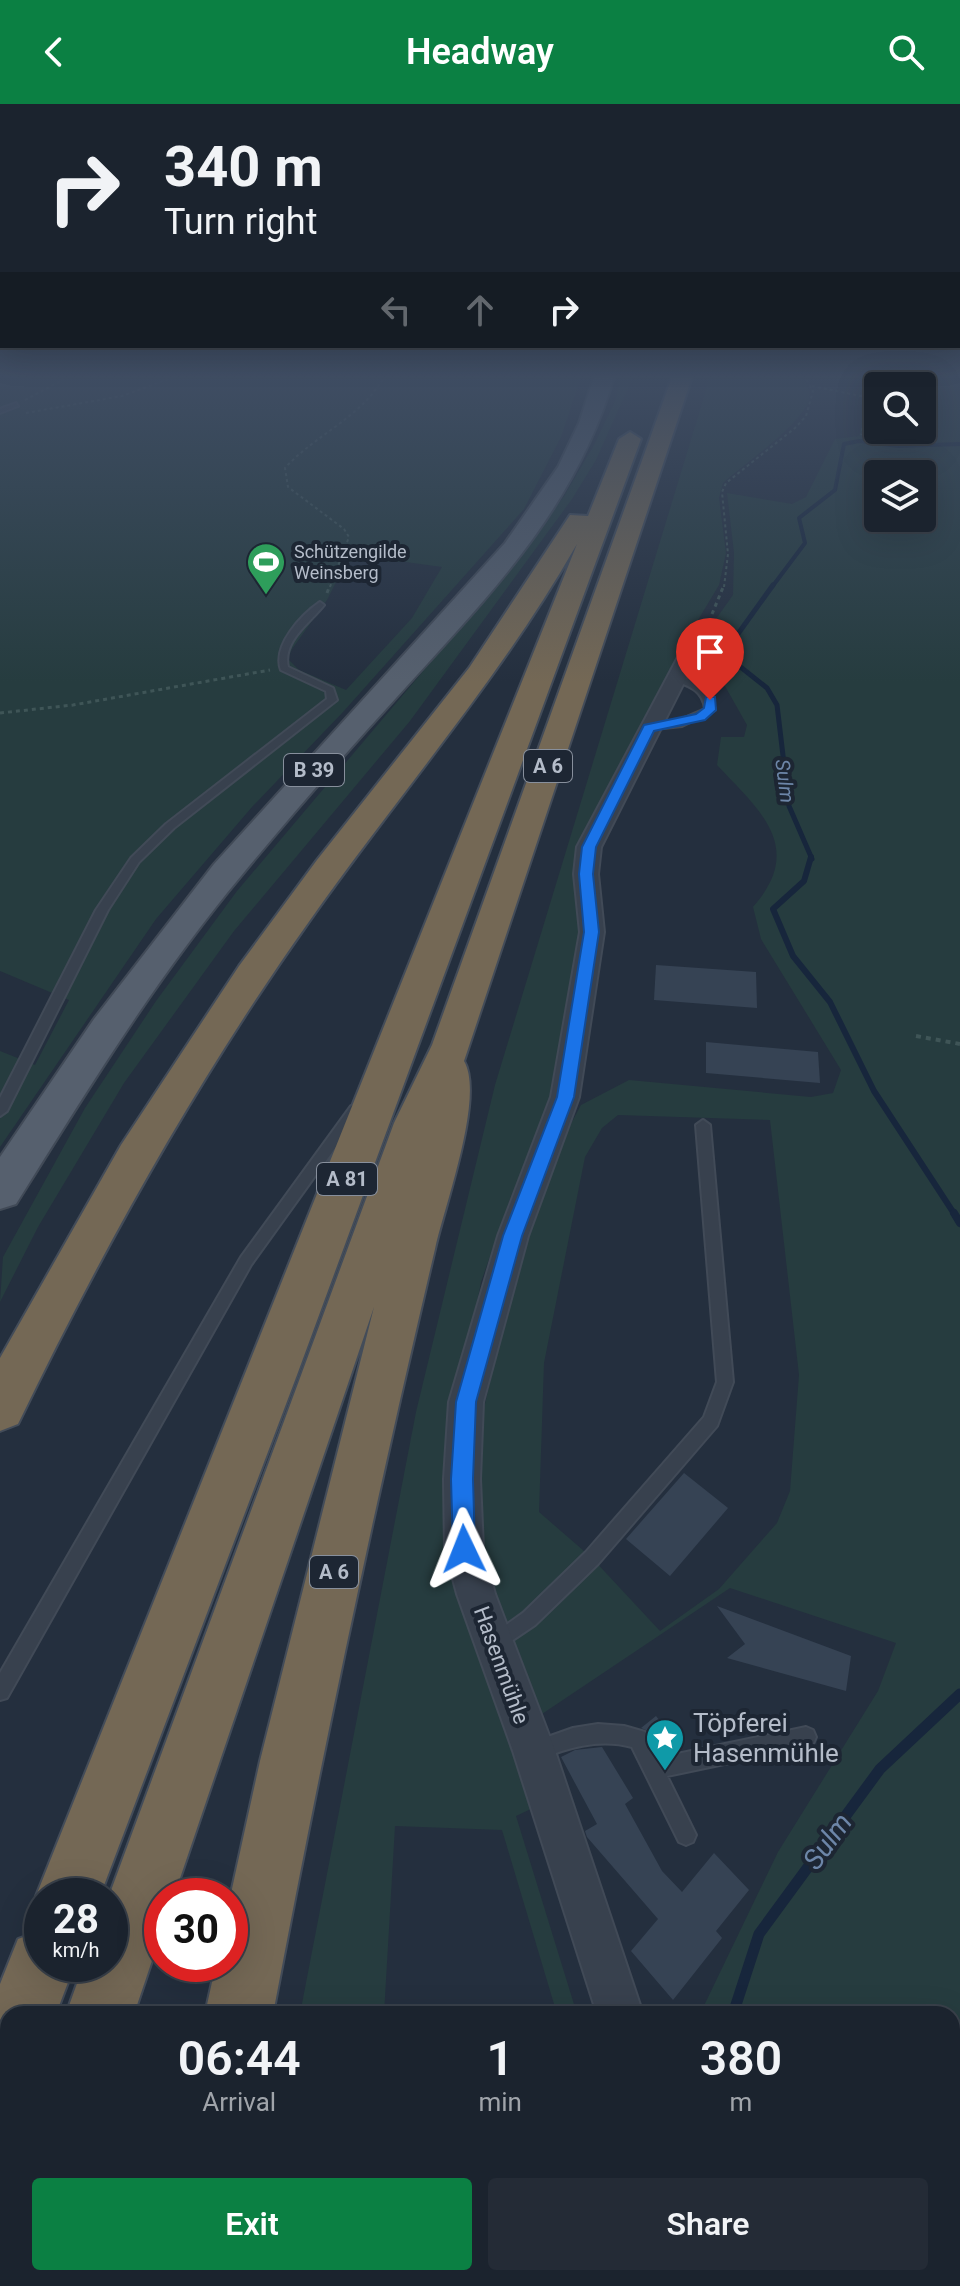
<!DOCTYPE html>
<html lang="en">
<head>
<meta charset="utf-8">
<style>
	:root { --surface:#1b232e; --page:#242b36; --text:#f1f3f6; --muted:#a0a4aa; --line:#39404a; --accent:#0b8043 }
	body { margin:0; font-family:Roboto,sans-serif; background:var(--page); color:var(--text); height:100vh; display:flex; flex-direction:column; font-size:30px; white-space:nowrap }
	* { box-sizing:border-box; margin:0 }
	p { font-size:26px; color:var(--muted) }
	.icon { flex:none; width:44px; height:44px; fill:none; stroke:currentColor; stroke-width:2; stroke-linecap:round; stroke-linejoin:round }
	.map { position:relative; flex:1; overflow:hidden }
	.panel { position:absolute; left:0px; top:1902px; width:960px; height:280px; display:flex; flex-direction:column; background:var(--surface); border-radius:24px 24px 0 0; box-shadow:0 8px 32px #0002,0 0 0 2px var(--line) }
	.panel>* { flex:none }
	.hud { position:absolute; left:0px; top:0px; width:960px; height:244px; box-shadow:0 8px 32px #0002,0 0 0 2px var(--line); background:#1b232e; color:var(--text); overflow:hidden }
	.fabs { position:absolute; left:864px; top:268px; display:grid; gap:16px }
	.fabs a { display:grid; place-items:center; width:72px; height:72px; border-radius:8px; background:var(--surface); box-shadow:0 8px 32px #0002,0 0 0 2px var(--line); font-size:40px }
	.speed { position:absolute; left:24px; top:1774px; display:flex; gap:16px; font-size:40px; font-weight:700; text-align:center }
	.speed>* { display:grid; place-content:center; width:104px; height:104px; border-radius:50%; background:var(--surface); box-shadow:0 8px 32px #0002,0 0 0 2px var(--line); line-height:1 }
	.speed small { font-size:20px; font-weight:400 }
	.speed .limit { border:12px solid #d22; background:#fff; color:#111 }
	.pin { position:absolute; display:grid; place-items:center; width:68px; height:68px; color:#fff; margin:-82px -34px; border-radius:50% 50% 50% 0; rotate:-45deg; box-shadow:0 0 8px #0007 }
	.pin .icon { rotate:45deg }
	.me { position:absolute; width:88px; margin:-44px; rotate:358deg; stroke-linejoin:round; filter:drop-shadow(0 0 6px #0008) }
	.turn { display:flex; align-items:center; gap:28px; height:168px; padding:0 32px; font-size:36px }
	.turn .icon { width:104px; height:104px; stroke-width:2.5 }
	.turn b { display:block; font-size:56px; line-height:68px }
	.lanes { display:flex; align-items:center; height:76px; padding:0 32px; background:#0003; justify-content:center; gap:40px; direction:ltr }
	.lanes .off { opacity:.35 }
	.eta { display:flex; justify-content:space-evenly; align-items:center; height:136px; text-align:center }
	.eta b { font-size:48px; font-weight:600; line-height:56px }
	.primary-button { display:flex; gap:16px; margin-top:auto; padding:16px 32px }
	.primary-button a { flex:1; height:92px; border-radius:8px; background:var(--accent); color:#fff; font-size:32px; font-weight:600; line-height:92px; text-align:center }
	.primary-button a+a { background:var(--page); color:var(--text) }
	header { display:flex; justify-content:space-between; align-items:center; height:104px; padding:0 32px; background:var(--accent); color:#fff; font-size:36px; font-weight:600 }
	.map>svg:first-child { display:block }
	.green { fill:#263c3f; fill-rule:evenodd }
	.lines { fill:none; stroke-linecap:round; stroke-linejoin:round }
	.stream-far4 { stroke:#17263c; stroke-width:4 }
	.stream-far3 { stroke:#17263c; stroke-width:5 }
	.stream-far2 { stroke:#17263c; stroke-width:6 }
	.stream-far1 { stroke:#17263c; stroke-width:8 }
	.stream { stroke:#17263c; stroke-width:11 }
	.building { fill:#364354 }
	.lane-casing { stroke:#414a57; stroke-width:4 }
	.street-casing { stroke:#414a57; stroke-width:4 }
	.primary-casing { stroke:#414a57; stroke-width:4 }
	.highway-casing { stroke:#434c59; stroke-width:4 }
	.path-far2 { stroke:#3f5557; stroke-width:2; stroke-dasharray:3 3; stroke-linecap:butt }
	.path-far1 { stroke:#3f5557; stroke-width:3; stroke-dasharray:4 4; stroke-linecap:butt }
	.path { stroke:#3f5557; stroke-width:4; stroke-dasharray:5 5; stroke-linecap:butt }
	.lane { fill:#38414e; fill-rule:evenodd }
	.street { fill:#38414e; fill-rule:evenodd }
	.primary { fill:#56606e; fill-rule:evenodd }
	.highway { fill:#746855; fill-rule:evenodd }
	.route { fill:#1a73e8; stroke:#114b97; stroke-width:2 }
	.labels { text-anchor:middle; stroke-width:8; stroke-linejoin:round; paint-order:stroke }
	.far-poi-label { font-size:18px; fill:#b4bcc9; stroke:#1d2633; text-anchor:start }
	.shield { fill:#1d2633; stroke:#878f9c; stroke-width:2 }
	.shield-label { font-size:20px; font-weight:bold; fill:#b4bcc9 }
	.far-water-label { font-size:20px; font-style:italic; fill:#6d86a8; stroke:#1d2633 }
	.street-label { font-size:22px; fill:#b4bcc9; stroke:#1d2633 }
	.near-poi-label { font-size:26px; fill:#b4bcc9; stroke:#1d2633; text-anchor:start }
	.near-water-label { font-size:28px; font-style:italic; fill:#6d86a8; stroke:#1d2633 }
</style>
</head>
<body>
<header><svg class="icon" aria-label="back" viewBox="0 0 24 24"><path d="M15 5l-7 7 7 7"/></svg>Headway<svg class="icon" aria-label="search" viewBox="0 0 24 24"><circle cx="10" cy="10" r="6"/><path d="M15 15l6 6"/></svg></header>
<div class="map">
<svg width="960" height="2182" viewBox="0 0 960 2182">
	<rect width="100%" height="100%" fill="#242f3e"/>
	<g class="green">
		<path d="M0,273H581L561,333L524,405L343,608L252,703L156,815L0,1043V947L35,961L69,896L0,867ZM346,458H406L442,463L412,514L346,586L299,566L288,555L292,545L327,496Z"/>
		<path d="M620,273H633L596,356L572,395L410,617L234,827L124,979L38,1123L0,1198L3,1153L85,1004L156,897L237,787L507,468L564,392L594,341L616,295Z"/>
		<path d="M710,273H802C807,280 811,287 809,296C801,321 744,360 723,379L719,394L726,449L719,481L695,521L617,674L587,722L583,746V830L558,989L510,1095L481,1178L451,1332L533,1704L516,1712L577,1910H557L502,1726L395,1722L384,1910H300L416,1308L495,981Z"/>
		<path d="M872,273H960V2182H805L801,2174H952V1910H700L778,1748L878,1587L896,1539L730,1484L536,1614L503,1515L482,1435V1313L512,1182L552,1055L581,1001L629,976L811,993L833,989L841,966L761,835L753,803C806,743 759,706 717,661L721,633H744L747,621L717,568L697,567L708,544L698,540L733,491L734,449L727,389L792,400L806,393L835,335L859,332ZM878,282H922V326H878ZM878,370H922V414H878ZM618,1011L770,1016L799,1271L790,1387L777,1419L719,1485L660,1527L592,1454L539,1408L544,1259L585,1053L602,1024Z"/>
		<path d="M250,2174H345L343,2182H248Z"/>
		<path d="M460,2174H711L714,2182H456Z"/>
	</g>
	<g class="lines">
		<path class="stream-far4" d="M772,483L805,439L799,414L835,386L844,340L859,337L898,342L960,340"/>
		<path class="stream-far3" d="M773,481L730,541L738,561L767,584L777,601L789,702L812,755"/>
		<path class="stream-far2" d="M811,753L804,777L773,805L793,852L830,898L874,987L955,1111"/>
		<path class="stream-far1" d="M954,1109L960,1119"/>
		<g class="stream">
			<path d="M733,1910L759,1830L880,1665L960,1590"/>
			<path d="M535,2182L540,2174"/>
		</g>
	</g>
	<g class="building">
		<path d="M656,861L756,868L757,904L654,896Z"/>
		<path d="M706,938L818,948L820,979L706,969Z"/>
		<path d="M684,1369L728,1404L670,1472L626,1435Z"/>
		<path d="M717,1502L851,1552L846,1587L727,1554L745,1540Z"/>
		<path d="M656,1612L673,1634L658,1646L648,1627L641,1624Z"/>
		<path d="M602,1643L633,1694L625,1700L662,1767L682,1788L714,1749L749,1786L716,1827L722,1834L673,1896L631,1847L658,1815L587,1733L585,1727L597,1720L561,1653L575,1646Z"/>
	</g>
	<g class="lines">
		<g class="lane-casing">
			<g id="lane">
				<path d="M16,299L18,302L0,309V305Z"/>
				<path d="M320,498L324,501C310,519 282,537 288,563L333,584L337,596L174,724L139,758L108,806L7,1007L0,1012V994L96,806L131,754L166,720L327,595L326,587L281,566C272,542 301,511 320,498Z"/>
				<path d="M673,572C693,573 712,585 715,606L682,622L646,626V622L677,617L705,605C703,586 689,582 673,576Z"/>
				<path d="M356,1000L363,1005L361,1008L251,1161L7,1594L0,1596V1569L241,1153L351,1002Z"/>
				<path d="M703,1016L710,1021L733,1278L717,1322L598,1460L535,1521L495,1548L489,1545L486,1539L489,1533L523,1509L586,1448L704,1313L717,1278L696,1021Z"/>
				<path d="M598,1620L624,1622L645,1628L658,1654L806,1623L813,1626L816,1633L813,1640L806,1643L667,1672L696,1731L693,1738L686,1741L679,1738L632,1643C598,1634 566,1644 535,1657L528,1654L525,1647L528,1640L573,1624Z"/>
			</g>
		</g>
		<g class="street-casing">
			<g id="street">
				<path d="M702,519L711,525L601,743L598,770L604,828L579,993L528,1132L483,1298L480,1375L483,1445L495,1490L555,1647L643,1910H597L513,1647L457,1490L445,1445L444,1375L449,1298L498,1132L551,993L580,828L574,770L577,743L693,525Z"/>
				<path d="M735,2174H789L792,2182H738Z"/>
			</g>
		</g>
		<g class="primary-casing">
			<path id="primary" d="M594,273H614C574,408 488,492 396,594C343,652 291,711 241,772C156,874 86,988 16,1100L0,1105V1053L94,915L214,760L505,439L558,363L579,319Z"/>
		</g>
		<g class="highway-casing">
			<g id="highway">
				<path d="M672,273H692L464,957C485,993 444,1103 435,1145C375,1399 321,1654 273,1910H205L216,1860H230V1794L260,1657L374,1203L174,1792H162V1827L134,1910H66L84,1860H110L109,1792L394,1019L432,941Z"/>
				<path d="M630,328L641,335L297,1271L100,1792H42V1807L36,1792L577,440C500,575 397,692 308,819C196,977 102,1146 18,1320L0,1327V1254L121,1041L239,862L317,756L469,564L570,411L588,412L619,335Z"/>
				<path d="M42,1826V1860H75L56,1910H8V1996L0,2000V1880L18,1835Z"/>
				<path d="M8,2131V2174H44L41,2182H0V2135Z"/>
				<path d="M143,2174H219L218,2182H142Z"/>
			</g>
		</g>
		<g class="path-far2">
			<path d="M812,282L870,294L861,331"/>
			<path d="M870,294L876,273"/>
			<path d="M25,296L68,273"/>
			<path d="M26,309L122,292L174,273"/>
			<path d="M330,483L349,433L344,425L288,383L285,364C316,330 361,314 384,273"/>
			<path d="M724,483L728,450L722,388L726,379L795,324L806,312L813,287L805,273"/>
		</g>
		<g class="path-far1">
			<path d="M327,489L330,481"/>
			<path d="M712,510L724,481"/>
			<path d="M0,609L73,601L270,566"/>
		</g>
		<path class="path" d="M916,932L960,940"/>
		<use href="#lane" class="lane"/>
		<use href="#street" class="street"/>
		<use href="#primary" class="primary"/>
		<use href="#highway" class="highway"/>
	</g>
	<linearGradient id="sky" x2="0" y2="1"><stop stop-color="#141a22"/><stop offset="0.47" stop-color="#3f4d63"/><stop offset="1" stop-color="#3f4d63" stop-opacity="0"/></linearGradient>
	<rect width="960" height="578" fill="url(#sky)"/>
	<path class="route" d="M706,593H715L716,606L705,616L654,627L596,743L593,770L599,828L574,993L522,1132L476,1298L473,1375L475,1445L472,1453L464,1456L456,1453L453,1445L451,1375L456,1298L503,1132L557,993L584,828L579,770L582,743L644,621L696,610L704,604Z"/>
	<defs>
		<g id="stadium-pin" transform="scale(2)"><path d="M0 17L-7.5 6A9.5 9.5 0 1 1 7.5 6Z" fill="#2e9e5b" stroke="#1d2633"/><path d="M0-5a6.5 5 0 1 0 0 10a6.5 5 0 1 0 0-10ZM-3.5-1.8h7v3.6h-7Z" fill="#fff"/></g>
		<g id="sight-pin" transform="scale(2)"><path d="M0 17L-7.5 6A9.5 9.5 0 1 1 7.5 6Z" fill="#0f9aa8" stroke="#1d2633"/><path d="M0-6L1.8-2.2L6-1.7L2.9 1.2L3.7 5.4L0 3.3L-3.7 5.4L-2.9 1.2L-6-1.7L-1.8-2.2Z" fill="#fff"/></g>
	</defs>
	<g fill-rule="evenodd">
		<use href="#stadium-pin" x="266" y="458"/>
		<use href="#sight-pin" x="665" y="1634"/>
	</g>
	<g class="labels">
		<g class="far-poi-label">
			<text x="294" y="454">Schützengilde<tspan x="294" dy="21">Weinsberg</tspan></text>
		</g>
		<g class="shield">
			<rect x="524" y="646" width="48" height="32" rx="6"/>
			<rect x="284" y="650" width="60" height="32" rx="6"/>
			<rect x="317" y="1059" width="60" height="32" rx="6"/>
			<rect x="310" y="1452" width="48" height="32" rx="6"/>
		</g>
		<g class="shield-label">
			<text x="548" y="669">A 6</text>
			<text x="314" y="673">B 39</text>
			<text x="347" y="1082">A 81</text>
			<text x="334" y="1475">A 6</text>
		</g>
		<g class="far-water-label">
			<text transform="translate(785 677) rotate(83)" y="7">Sulm</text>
		</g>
		<g class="street-label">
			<text transform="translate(502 1561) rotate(70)" y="8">Hasenmühle</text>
		</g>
		<g class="near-poi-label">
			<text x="693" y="1628">Töpferei<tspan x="693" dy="30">Hasenmühle</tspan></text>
		</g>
		<g class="near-water-label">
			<text transform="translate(827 1737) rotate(-54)" y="10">Sulm</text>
		</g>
	</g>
</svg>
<div class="fabs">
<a><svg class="icon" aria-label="search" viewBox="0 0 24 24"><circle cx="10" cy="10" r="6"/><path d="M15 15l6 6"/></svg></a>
<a><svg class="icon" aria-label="layers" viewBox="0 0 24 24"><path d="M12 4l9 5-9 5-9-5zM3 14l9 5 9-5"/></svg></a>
</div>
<div class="speed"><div>28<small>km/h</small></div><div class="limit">30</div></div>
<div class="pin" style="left:710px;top:596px;background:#d93025"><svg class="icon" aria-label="arrive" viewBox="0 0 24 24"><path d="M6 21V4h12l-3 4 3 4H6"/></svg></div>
<svg class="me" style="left:464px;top:1445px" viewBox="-20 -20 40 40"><path d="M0-17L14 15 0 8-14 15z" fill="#1a73e8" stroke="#fff" stroke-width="4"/></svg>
<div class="hud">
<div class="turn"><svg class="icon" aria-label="right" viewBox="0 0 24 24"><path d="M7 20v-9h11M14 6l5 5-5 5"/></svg><div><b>340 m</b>Turn right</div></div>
<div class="lanes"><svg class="icon off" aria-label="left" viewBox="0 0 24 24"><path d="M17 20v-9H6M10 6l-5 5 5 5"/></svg><svg class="icon off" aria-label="ahead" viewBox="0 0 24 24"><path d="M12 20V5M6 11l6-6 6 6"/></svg><svg class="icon" aria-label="right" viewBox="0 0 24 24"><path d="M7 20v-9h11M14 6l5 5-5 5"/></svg></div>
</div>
<section class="panel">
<div class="eta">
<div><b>06:44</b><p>Arrival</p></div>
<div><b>1</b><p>min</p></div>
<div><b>380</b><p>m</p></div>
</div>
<div class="primary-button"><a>Exit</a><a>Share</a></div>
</section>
</div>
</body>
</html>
